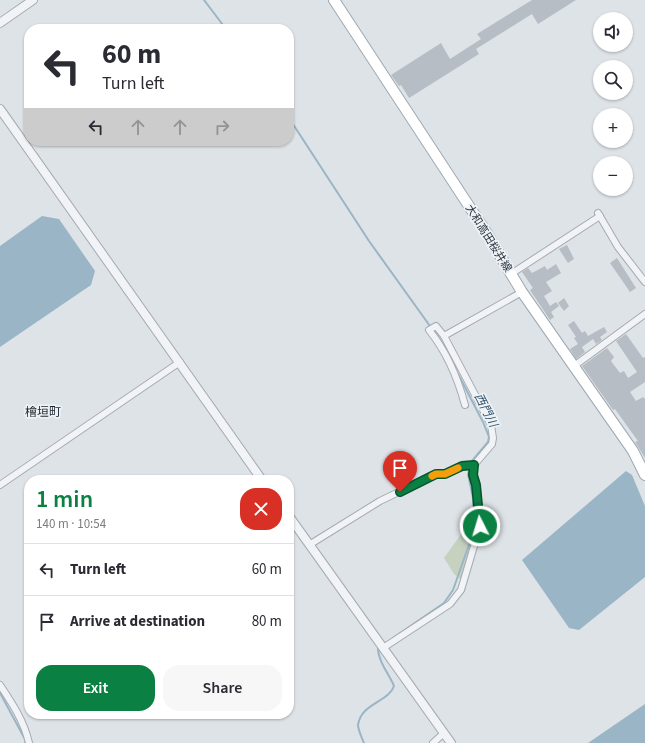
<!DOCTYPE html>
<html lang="en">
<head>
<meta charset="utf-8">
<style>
	:root { --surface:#fff; --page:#f7f7f7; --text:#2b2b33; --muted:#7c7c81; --line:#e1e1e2; --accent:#0b8043 }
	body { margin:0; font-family:"Source Sans 3","Noto Sans JP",sans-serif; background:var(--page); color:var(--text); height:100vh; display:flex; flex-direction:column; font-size:15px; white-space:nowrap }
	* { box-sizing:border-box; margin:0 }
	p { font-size:13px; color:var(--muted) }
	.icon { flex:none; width:22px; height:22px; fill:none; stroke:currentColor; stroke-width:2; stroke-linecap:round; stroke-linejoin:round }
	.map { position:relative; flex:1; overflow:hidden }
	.drawer { position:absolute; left:24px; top:475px; width:270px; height:244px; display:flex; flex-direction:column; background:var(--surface); border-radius:16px; box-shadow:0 1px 3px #0004 }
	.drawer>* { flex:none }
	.guide { position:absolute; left:24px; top:24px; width:270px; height:122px; border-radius:16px; box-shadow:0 1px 3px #0004; background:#fff; color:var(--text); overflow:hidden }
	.fabs { position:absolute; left:593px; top:12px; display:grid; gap:8px }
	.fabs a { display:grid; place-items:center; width:40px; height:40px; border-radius:50%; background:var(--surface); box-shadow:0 1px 3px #0004; font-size:20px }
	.pin { position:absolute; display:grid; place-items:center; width:34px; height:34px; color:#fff; margin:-41px -17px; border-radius:50% 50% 50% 0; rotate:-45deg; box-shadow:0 0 4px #0007 }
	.pin .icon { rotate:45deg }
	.me { position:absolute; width:44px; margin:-22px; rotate:355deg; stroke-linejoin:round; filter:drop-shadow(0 0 3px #0008) }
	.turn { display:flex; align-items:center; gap:14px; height:84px; padding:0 12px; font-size:18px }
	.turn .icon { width:52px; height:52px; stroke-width:2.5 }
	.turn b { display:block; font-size:28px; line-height:34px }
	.lanes { display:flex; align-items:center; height:38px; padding:0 12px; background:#0003; justify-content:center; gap:20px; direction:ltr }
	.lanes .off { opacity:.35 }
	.round { display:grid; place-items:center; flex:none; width:42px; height:42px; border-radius:16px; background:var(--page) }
	.overview { display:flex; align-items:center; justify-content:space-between; height:68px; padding:0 12px }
	h1 { font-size:24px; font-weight:600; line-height:30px; color:var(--accent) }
	.cta { display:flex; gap:8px; margin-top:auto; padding:8px 12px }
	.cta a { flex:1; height:46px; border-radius:16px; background:var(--accent); color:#fff; font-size:16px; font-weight:600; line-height:46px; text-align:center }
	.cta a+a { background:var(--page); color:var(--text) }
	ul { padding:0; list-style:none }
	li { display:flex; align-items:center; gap:12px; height:52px; padding:0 12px; border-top:1px solid var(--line) }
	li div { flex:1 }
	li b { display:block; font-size:15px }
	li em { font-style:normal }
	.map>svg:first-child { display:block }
	.green { fill:#c6d1c0 }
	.water { fill:#9ab5c6 }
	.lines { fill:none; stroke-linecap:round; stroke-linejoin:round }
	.stream { stroke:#9ab5c6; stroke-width:2 }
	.building { fill:#b6bdc4 }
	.minor-casing { stroke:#a4abb1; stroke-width:8 }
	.tertiary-casing { stroke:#a4abb1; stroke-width:10 }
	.primary-casing { stroke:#9ea9b3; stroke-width:12 }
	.minor { stroke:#f1f3f6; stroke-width:6 }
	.tertiary { stroke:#f1f3f6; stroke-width:8 }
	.primary { stroke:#fff; stroke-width:10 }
	.route-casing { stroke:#07532c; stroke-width:10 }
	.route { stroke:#0b8043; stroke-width:7 }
	.slow { stroke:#f59e0b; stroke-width:7 }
	.labels { text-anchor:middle; stroke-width:3.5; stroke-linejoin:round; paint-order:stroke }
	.street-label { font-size:11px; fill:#28333e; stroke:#eef2f5 }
	.water-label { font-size:12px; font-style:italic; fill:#345670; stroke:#eef2f5 }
	.neighbourhood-label { font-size:12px; fill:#1a242e; stroke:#eef2f5 }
</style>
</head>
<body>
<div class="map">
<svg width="645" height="743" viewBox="0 0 645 743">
	<rect width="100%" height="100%" fill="#dee3e7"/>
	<path class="green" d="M469,523L482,526L465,583L454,574L444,558Z"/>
	<g class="water">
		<path d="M42,216L59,219L95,271L91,285L0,347V246Z"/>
		<path d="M626,471L632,475L645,506V577L579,630L569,628L522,560Z"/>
		<path d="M645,704V743H588Z"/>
	</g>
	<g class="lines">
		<g class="stream">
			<path d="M204,0L226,29"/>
			<path d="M289,118L369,241L440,340L444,347"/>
			<path d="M393,638L444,603L453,590L471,539L474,522L473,498L468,474L472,461L488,442L489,437L483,422L458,374"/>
			<path d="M0,693L26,741L25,743"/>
			<path d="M364,743C362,738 358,730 358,725C361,703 389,702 394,686C389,674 378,661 378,648L379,647"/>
		</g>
	</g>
	<g class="building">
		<path d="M532,0H576L538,24L532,14L476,49L479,54L409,98L401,85L399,86L391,75L441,43L450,59L481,39L477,34Z"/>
		<path d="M567,245L574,259L568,263L559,249Z"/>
		<path d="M617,258L636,288L630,292L610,263Z"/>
		<path d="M556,264L561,273L546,282L552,291L544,296L550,306L556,302L559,306L551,312L554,317L550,320L530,290L533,288L522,272L528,268L532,273L545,266L547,270Z"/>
		<path d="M564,298L569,306L564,311L558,303Z"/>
		<path d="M574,321L582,333L585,331L588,336L604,327L607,332L600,337L602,340L596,344L593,339L582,347L585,352L576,359L570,349L578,344L574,338L576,337L568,325Z"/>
		<path d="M626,334L643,358L645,357V382L630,392L636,401L643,397L645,399V458L635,442L638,441L630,430L615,409L613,410L582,366L607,348L614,357L611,361L620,373L624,371L628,378L637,372L616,341Z"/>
	</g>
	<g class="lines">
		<g class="minor-casing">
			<g id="minor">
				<path d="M598,213L618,247L645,282"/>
				<path d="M511,274L600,216"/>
				<path d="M444,336L522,292"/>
				<path d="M574,366L645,314"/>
				<path d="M0,485L180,362"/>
				<path d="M309,545L380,501L436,474H445L462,466L474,465"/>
				<path d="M383,648L450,604L461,590L480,526L476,485L473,475L474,465L492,444L493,438L491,425L444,336L436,326L429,330C446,351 458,379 465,405"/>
				<path d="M0,685C12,703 24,721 29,743"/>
				<path d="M433,743L444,733"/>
			</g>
		</g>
		<g class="tertiary-casing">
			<g id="tertiary">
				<path d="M0,23L33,0"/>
				<path d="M0,109L262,480"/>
				<path d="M289,516L451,743"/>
			</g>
		</g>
		<g class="primary-casing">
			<path id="primary" d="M334,0L486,232L522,292L633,451L645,475"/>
		</g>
		<use href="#minor" class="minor"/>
		<use href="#tertiary" class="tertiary"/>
		<use href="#primary" class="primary"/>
	</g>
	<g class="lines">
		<g class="route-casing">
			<path id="route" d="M400,492L436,474H445L462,466L474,465L473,475L476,485L480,526"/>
		</g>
		<use href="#route" class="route"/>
		<path class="slow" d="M432,476L436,474H445L458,468"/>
	</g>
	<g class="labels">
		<g class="street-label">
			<text transform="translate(489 238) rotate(58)" y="4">大和高田桜井線</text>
		</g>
		<g class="water-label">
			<text transform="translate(486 410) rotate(63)" y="4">西門川</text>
		</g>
		<g class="neighbourhood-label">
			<text x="43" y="416">檜垣町</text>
		</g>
	</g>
</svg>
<div class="fabs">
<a><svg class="icon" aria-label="sound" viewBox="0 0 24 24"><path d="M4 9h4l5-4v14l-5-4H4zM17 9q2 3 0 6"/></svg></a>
<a><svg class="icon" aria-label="search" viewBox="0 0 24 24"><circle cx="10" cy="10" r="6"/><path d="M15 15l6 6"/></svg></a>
<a>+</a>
<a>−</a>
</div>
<div class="pin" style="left:400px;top:492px;background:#d93025"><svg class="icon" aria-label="arrive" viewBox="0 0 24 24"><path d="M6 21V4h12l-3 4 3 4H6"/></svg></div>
<svg class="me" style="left:480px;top:526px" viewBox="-20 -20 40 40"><circle r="17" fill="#0b8043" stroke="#fff" stroke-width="3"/><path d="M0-11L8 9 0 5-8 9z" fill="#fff"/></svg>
<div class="guide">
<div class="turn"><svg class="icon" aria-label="left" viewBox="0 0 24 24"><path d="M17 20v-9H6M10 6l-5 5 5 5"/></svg><div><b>60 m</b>Turn left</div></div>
<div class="lanes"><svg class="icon" aria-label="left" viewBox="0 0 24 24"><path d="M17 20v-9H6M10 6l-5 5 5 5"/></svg><svg class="icon off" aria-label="ahead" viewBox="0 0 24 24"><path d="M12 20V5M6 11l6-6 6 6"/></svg><svg class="icon off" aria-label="ahead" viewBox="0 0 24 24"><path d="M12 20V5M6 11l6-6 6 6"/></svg><svg class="icon off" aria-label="right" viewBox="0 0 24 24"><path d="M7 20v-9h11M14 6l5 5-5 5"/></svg></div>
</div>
<section class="drawer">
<div class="overview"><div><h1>1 min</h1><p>140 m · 10:54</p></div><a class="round" style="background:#d93025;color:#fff"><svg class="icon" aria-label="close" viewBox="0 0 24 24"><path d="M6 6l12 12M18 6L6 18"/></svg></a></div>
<ul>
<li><svg class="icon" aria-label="left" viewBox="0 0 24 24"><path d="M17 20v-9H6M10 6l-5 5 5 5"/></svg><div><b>Turn left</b></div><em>60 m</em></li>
<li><svg class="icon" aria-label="arrive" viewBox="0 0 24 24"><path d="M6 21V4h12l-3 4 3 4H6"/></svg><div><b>Arrive at destination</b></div><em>80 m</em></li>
</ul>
<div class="cta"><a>Exit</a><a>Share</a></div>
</section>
</div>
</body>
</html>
